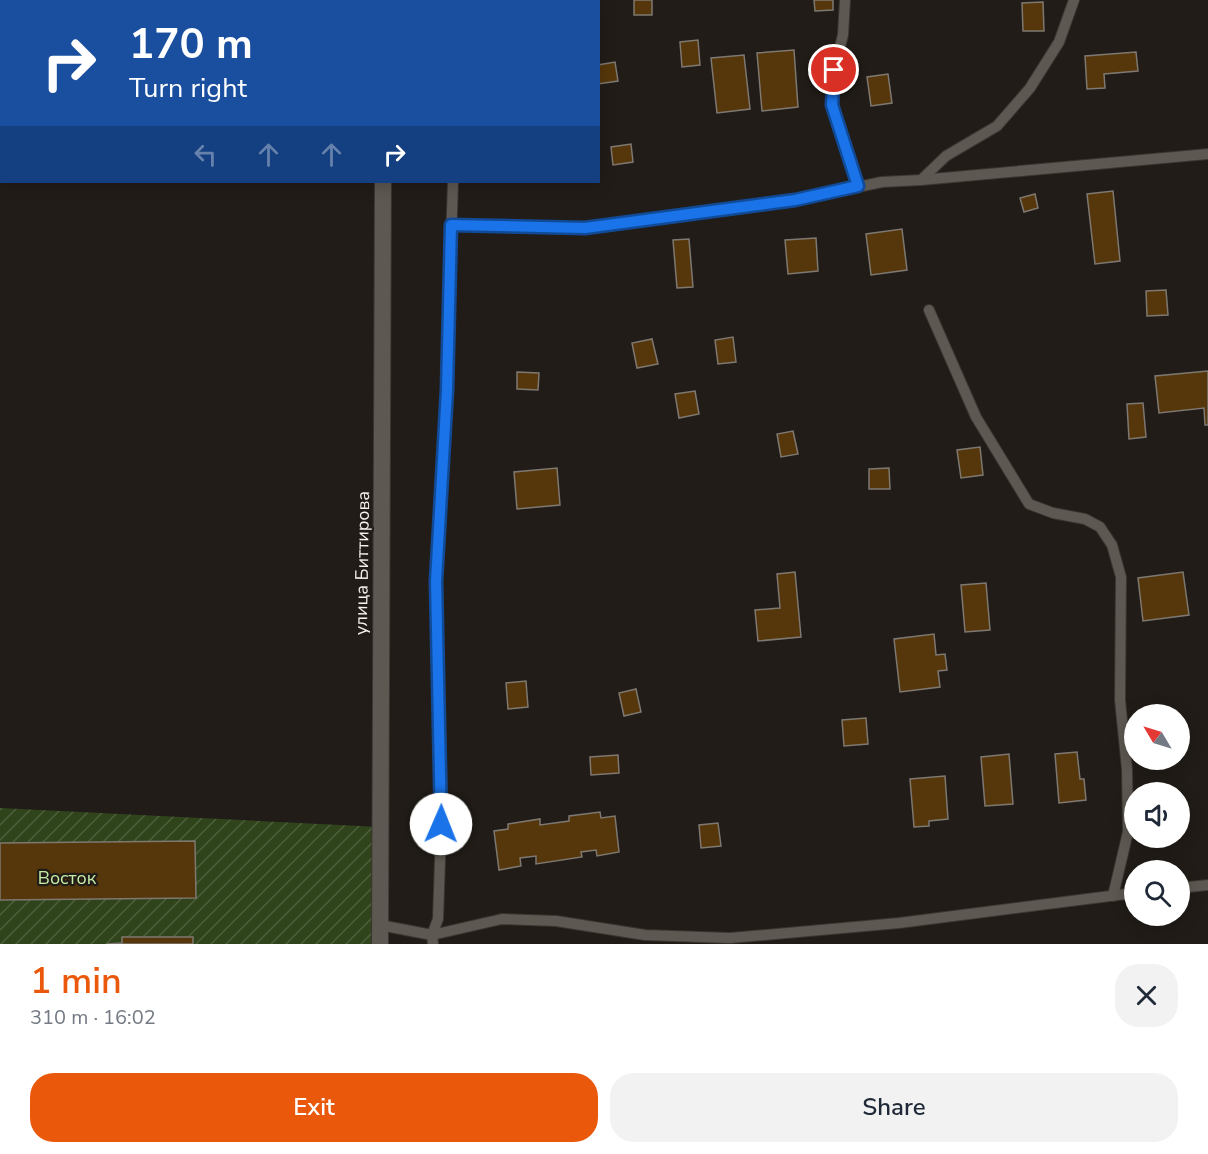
<!DOCTYPE html>
<html lang="en">
<head>
<meta charset="utf-8">
<style>
	:root { --surface:#fff; --page:#f2f2f3; --text:#1f2937; --muted:#747a83; --accent:#ea580c }
	body { margin:0; font-family:"Nunito Sans",sans-serif; background:var(--page); color:var(--text); height:100vh; display:flex; flex-direction:column; font-size:22px; white-space:nowrap }
	* { box-sizing:border-box; margin:0 }
	p { font-size:20px; color:var(--muted) }
	.icon { flex:none; width:33px; height:33px; fill:none; stroke:currentColor; stroke-width:2; stroke-linecap:round; stroke-linejoin:round }
	.map { position:relative; height:944px; overflow:hidden }
	.details { display:flex; flex-direction:column; background:var(--surface); flex:1 }
	.details>* { flex:none }
	.banner { position:absolute; left:0px; top:0px; width:600px; height:183px; box-shadow:0 3px 15px #0003; background:#1a4fa0; color:#fff; overflow:hidden }
	.needle { width:39px; rotate:308deg }
	.controls { position:absolute; left:1124px; top:704px; display:grid; gap:12px }
	.controls a { display:grid; place-items:center; width:66px; height:66px; border-radius:50%; background:var(--surface); box-shadow:0 3px 15px #0003; font-size:30px }
	.pin { position:absolute; display:grid; place-items:center; width:51px; height:51px; color:#fff; margin:-26px; border:3px solid #fff; border-radius:50%; box-shadow:0 2px 6px #0007 }
	.me { position:absolute; width:66px; margin:-33px; rotate:1deg; stroke-linejoin:round; filter:drop-shadow(0 0 4px #0008) }
	.turn { display:flex; align-items:center; gap:21px; height:126px; padding:0 30px; font-size:27px }
	.turn .icon { width:78px; height:78px; stroke-width:2.5 }
	.turn b { display:block; font-size:42px; line-height:51px }
	.lanes { display:flex; align-items:center; height:57px; padding:0 30px; background:#0003; justify-content:center; gap:30px; direction:ltr }
	.lanes .off { opacity:.35 }
	.round { display:grid; place-items:center; flex:none; width:63px; height:63px; border-radius:24px; background:var(--page) }
	.overview { display:flex; align-items:center; justify-content:space-between; height:102px; padding:0 30px }
	h1 { font-size:36px; font-weight:600; line-height:45px; color:var(--accent) }
	.action { display:flex; gap:12px; margin-top:auto; padding:12px 30px }
	.action a { flex:1; height:69px; border-radius:24px; background:var(--accent); color:#fff; font-size:24px; font-weight:600; line-height:69px; text-align:center }
	.action a+a { background:var(--page); color:var(--text) }
	.map>svg:first-child { display:block }
	.garden { fill:url(#garden-furrows) }
	.building { fill:#56370b; stroke:#7e7871; stroke-width:1.5 }
	.lines { fill:none; stroke-linecap:round; stroke-linejoin:round }
	.service-casing { stroke:#3a3633; stroke-width:12 }
	.tertiary-casing { stroke:#3a3633; stroke-width:18 }
	.service { stroke:#5d5851; stroke-width:10 }
	.tertiary { stroke:#5d5851; stroke-width:16 }
	.route-casing { stroke:#114b97; stroke-width:15 }
	.route { stroke:#1a73e8; stroke-width:10 }
	.labels { text-anchor:middle; stroke-width:4.5; stroke-linejoin:round; paint-order:stroke }
	.street-label { font-size:18px; fill:#f6f2ee; stroke:#211c17 }
	.park-label { font-size:18px; fill:#c5eda7; stroke:#211c17 }
</style>
</head>
<body>
<div class="map">
<svg width="1208" height="944" viewBox="0 0 1208 944">
	<defs>
		<pattern id="garden-furrows" width="10" height="10" patternUnits="userSpaceOnUse" patternTransform="scale(1.5)"><rect width="10" height="10" fill="#2f441b"/><path d="M-1 1l2-2M0 10L10 0M9 11l2-2" fill="none" stroke="#4e5f3c"/></pattern>
	</defs>
	<rect width="100%" height="100%" fill="#211c17"/>
	<path class="garden" d="M0,808L380,827V944H0Z"/>
	<g class="building">
		<rect x="634" y="0" width="18" height="15"/>
		<path d="M814,0H833V10L815,11Z"/>
		<path d="M1043,2L1044,31H1023L1022,3Z"/>
		<path d="M698,40L700,65L682,67L680,42Z"/>
		<path d="M794,50L798,107L762,111L757,53Z"/>
		<path d="M1136,52L1138,71L1104,74L1105,88L1087,89L1085,56Z"/>
		<path d="M744,55L750,109L717,113L711,58Z"/>
		<path d="M615,62L618,81L598,84V65Z"/>
		<path d="M888,74L892,103L871,106L867,77Z"/>
		<path d="M631,144L633,162L613,165L611,147Z"/>
		<path d="M1113,191L1120,261L1095,264L1087,194Z"/>
		<path d="M1035,194L1038,208L1024,212L1020,198Z"/>
		<path d="M902,229L907,270L871,275L866,234Z"/>
		<path d="M816,238L818,271L788,274L785,240Z"/>
		<path d="M689,239L693,287L677,288L673,240Z"/>
		<path d="M1166,290L1168,315L1147,316L1146,291Z"/>
		<path d="M733,337L736,362L718,364L715,340Z"/>
		<path d="M652,339L658,364L637,368L632,343Z"/>
		<path d="M1208,371V425H1205L1204,408L1159,413L1155,376Z"/>
		<path d="M517,372L539,373L538,390L517,389Z"/>
		<path d="M695,391L699,414L679,418L675,394Z"/>
		<path d="M1143,403L1146,437L1129,439L1127,404Z"/>
		<path d="M793,431L798,454L781,457L777,434Z"/>
		<path d="M980,447L983,475L961,478L957,450Z"/>
		<path d="M557,468L560,505L517,509L514,472Z"/>
		<path d="M889,468L890,489H869V469Z"/>
		<path d="M795,572L801,637L758,641L755,610L780,608L777,574Z"/>
		<path d="M1183,572L1189,615L1143,621L1138,578Z"/>
		<path d="M986,583L990,630L965,632L961,585Z"/>
		<path d="M934,634L936,655L945,654L947,670L938,671L940,687L900,692L894,639Z"/>
		<path d="M526,681L528,707L508,709L506,683Z"/>
		<path d="M636,689L641,712L624,716L619,693Z"/>
		<path d="M866,718L868,744L844,746L842,720Z"/>
		<path d="M1077,752L1080,779H1084L1086,800L1059,803L1055,754Z"/>
		<path d="M1009,754L1013,804L985,806L981,757Z"/>
		<path d="M618,755L619,773L591,775L590,757Z"/>
		<path d="M945,776L948,819L929,821V826L914,827L910,779Z"/>
		<path d="M600,812L601,818L615,816L619,852L597,856L596,850L581,852L582,857L536,864V856L520,858L521,866L499,870L494,831L508,829V824L540,819V825L569,821V816Z"/>
		<path d="M718,823L721,846L701,848L699,825Z"/>
		<path d="M195,841L196,898L0,900V843Z"/>
		<path d="M122,937H193V944H107L122,943Z"/>
	</g>
	<g class="lines">
		<g class="service-casing">
			<g id="service">
				<path d="M845,0L843,35L834,70L832,105L858,186"/>
				<path d="M469,2V0"/>
				<path d="M921,180L1208,154"/>
				<path d="M451,225L585,228L795,200L882,182L921,180L946,156L997,126L1030,88L1059,42L1074,0"/>
				<path d="M929,310L976,417L1029,504L1053,513L1085,519L1100,527L1112,545L1121,577L1120,700L1127,769L1128,832L1113,896"/>
				<path d="M1179,888L1208,885"/>
				<path d="M380,925L432,935L502,919L556,921L645,935L730,938L899,923L1134,893"/>
				<path d="M433,944L432,935L438,919L442,800L436,581L446,390L453,182"/>
			</g>
		</g>
		<g class="tertiary-casing">
			<g id="tertiary">
				<path d="M386,2V0"/>
				<path d="M380,944L383,182"/>
			</g>
		</g>
		<use href="#service" class="service"/>
		<use href="#tertiary" class="tertiary"/>
	</g>
	<g class="lines">
		<g class="route-casing">
			<path id="route" d="M441,824L436,581L447,390L451,225L585,228L795,200L858,186L832,105L834,70"/>
		</g>
		<use href="#route" class="route"/>
	</g>
	<g class="labels">
		<g class="street-label">
			<text transform="translate(362 563) rotate(-89)" y="6">улица Биттирова</text>
		</g>
		<g class="park-label">
			<text x="67" y="884">Восток</text>
		</g>
	</g>
</svg>
<div class="controls">
<a><svg class="needle" viewBox="-14 -14 28 28"><path d="M0-13l5 13h-10z" fill="#e53935"/><path d="M0 13l5-13h-10z" fill="#747a83"/></svg></a>
<a><svg class="icon" aria-label="sound" viewBox="0 0 24 24"><path d="M4 9h4l5-4v14l-5-4H4zM17 9q2 3 0 6"/></svg></a>
<a><svg class="icon" aria-label="search" viewBox="0 0 24 24"><circle cx="10" cy="10" r="6"/><path d="M15 15l6 6"/></svg></a>
</div>
<div class="pin" style="left:834px;top:70px;background:#d93025"><svg class="icon" aria-label="arrive" viewBox="0 0 24 24"><path d="M6 21V4h12l-3 4 3 4H6"/></svg></div>
<svg class="me" style="left:441px;top:824px" viewBox="-20 -20 40 40"><circle r="19" fill="#fff"/><path d="M0-13L10 11 0 6-10 11z" fill="#1a73e8"/></svg>
<div class="banner">
<div class="turn"><svg class="icon" aria-label="right" viewBox="0 0 24 24"><path d="M7 20v-9h11M14 6l5 5-5 5"/></svg><div><b>170 m</b>Turn right</div></div>
<div class="lanes"><svg class="icon off" aria-label="left" viewBox="0 0 24 24"><path d="M17 20v-9H6M10 6l-5 5 5 5"/></svg><svg class="icon off" aria-label="ahead" viewBox="0 0 24 24"><path d="M12 20V5M6 11l6-6 6 6"/></svg><svg class="icon off" aria-label="ahead" viewBox="0 0 24 24"><path d="M12 20V5M6 11l6-6 6 6"/></svg><svg class="icon" aria-label="right" viewBox="0 0 24 24"><path d="M7 20v-9h11M14 6l5 5-5 5"/></svg></div>
</div>
</div>
<section class="details">
<div class="overview"><div><h1>1 min</h1><p>310 m · 16:02</p></div><a class="round"><svg class="icon" aria-label="close" viewBox="0 0 24 24"><path d="M6 6l12 12M18 6L6 18"/></svg></a></div>
<div class="action"><a>Exit</a><a>Share</a></div>
</section>
</body>
</html>
